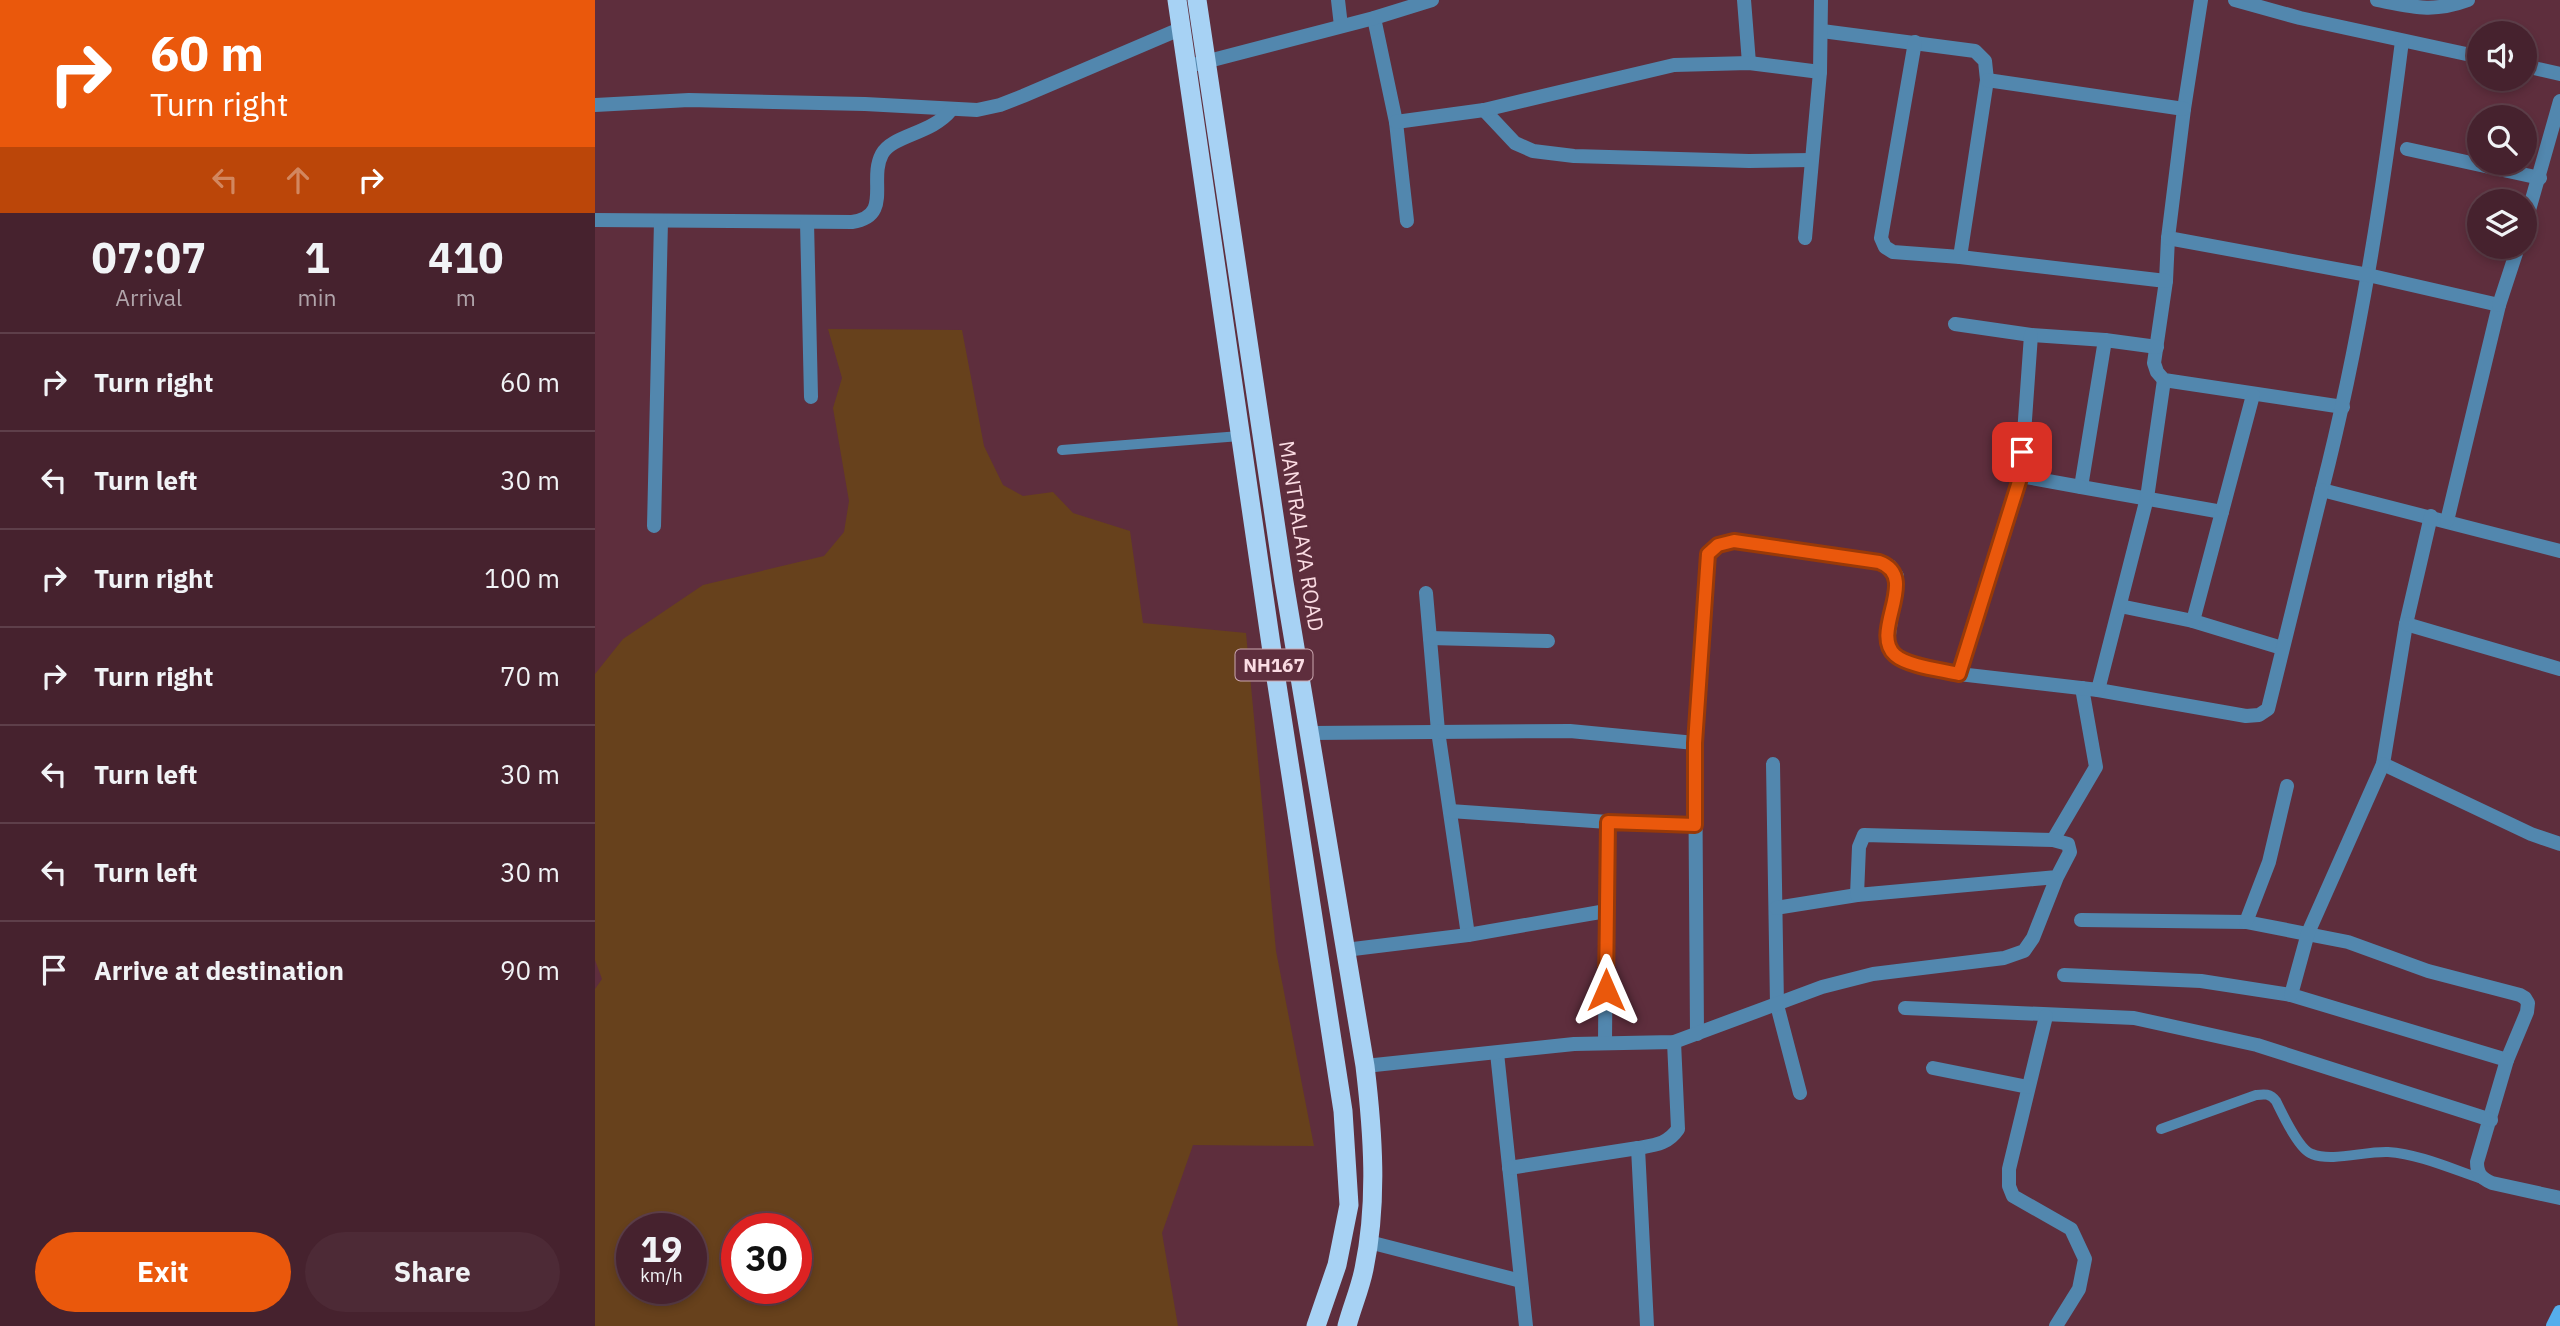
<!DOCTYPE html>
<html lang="en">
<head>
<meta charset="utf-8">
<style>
	:root { --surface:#46222e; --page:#4d2a36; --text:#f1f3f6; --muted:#b0a4aa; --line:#5e3f4a; --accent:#ea580c }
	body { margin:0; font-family:"IBM Plex Sans",sans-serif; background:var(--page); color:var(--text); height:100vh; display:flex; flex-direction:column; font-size:26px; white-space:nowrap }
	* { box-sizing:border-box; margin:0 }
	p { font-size:23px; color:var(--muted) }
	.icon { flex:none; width:38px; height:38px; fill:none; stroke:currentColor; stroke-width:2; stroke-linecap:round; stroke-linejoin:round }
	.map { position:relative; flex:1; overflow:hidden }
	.details { display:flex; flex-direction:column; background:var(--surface); width:595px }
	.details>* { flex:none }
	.banner { background:#ea580c; color:#fff; overflow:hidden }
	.fabs { position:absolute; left:1872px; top:21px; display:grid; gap:14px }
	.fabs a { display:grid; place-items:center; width:70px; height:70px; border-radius:50%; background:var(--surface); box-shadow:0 4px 10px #0003,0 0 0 2px var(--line); font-size:35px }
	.speed { position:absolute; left:21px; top:1213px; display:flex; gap:14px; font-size:35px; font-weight:700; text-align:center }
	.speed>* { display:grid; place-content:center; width:91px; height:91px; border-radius:50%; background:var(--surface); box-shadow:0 4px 10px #0003,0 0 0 2px var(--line); line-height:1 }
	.speed small { font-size:18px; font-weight:400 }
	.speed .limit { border:10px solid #d22; background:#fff; color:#111 }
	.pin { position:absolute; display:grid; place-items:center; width:60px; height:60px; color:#fff; margin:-30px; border-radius:14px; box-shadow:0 4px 10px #0006 }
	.me { position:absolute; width:77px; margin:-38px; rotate:0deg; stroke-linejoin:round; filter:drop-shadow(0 0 5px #0008) }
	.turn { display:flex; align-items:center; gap:24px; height:147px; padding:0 35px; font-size:32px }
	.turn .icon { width:91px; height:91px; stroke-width:2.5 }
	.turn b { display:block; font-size:49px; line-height:60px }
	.lanes { display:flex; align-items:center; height:66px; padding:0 35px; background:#0003; justify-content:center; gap:35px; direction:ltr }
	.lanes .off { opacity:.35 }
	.eta { display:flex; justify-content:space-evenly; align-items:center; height:119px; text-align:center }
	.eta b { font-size:42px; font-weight:700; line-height:49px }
	.button { display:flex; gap:14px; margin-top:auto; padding:14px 35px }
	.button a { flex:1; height:80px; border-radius:42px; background:var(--accent); color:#fff; font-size:28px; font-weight:700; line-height:80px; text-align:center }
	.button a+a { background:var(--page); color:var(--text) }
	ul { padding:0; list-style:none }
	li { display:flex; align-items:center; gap:21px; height:98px; padding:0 35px; border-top:2px solid var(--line) }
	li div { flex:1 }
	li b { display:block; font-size:26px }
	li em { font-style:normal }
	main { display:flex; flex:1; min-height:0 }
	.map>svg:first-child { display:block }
	.green { fill:#67411c; fill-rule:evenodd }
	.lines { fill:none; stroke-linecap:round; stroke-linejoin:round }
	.service { stroke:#5287ae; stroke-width:10 }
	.minor { stroke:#5287ae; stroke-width:14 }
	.secondary { stroke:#55aeec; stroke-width:14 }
	.trunk { stroke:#a7d2f4; stroke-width:19 }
	.route-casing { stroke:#983908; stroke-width:18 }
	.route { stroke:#ea580c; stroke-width:12 }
	.labels { text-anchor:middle; stroke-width:7; stroke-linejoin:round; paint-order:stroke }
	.shield { fill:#5e2e3d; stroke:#cca8b1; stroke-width:2 }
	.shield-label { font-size:19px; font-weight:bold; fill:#fbdce3 }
	.street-label { font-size:21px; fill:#fbdce3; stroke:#5e2e3d }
</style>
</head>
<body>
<main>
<section class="details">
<div class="banner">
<div class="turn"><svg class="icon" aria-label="right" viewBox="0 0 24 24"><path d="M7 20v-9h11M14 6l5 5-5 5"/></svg><div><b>60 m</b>Turn right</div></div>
<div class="lanes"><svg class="icon off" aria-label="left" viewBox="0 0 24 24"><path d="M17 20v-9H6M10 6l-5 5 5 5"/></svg><svg class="icon off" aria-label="ahead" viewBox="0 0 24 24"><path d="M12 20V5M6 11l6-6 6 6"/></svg><svg class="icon" aria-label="right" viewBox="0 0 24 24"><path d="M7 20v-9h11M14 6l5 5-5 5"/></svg></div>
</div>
<div class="eta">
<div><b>07:07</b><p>Arrival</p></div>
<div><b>1</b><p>min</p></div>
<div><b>410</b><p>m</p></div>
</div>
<ul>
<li><svg class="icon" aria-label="right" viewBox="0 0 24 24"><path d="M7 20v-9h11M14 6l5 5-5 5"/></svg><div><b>Turn right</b></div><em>60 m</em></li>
<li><svg class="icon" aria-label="left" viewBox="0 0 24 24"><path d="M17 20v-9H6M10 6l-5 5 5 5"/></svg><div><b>Turn left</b></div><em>30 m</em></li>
<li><svg class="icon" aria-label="right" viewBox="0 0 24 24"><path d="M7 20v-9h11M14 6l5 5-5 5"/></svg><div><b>Turn right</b></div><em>100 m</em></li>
<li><svg class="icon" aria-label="right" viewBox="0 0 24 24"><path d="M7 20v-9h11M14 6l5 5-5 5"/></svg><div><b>Turn right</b></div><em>70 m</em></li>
<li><svg class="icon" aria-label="left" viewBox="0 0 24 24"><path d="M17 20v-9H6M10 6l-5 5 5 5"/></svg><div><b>Turn left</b></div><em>30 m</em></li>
<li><svg class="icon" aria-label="left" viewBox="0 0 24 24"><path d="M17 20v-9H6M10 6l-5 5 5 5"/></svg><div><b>Turn left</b></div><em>30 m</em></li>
<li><svg class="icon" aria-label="arrive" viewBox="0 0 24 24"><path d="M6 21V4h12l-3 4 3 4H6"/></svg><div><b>Arrive at destination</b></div><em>90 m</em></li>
</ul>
<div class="button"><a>Exit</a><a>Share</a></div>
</section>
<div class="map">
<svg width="1965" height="1326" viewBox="0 0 1965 1326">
	<rect width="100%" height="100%" fill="#5e2e3d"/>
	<path class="green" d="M233,329L367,330L389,446L408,485L428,496L458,492L478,513L535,531L548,623L651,633L681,951L719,1146L598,1145L567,1233L583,1326H0V989L7,979L0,960V674L28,639L108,585L229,556L249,532L254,501L238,408L247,378ZM37,1228H96V1288H37ZM142,1228H201V1288H142Z"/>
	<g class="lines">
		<g class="service">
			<path d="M467,450L645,436"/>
			<path d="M1566,1129L1661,1095C1669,1094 1675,1093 1681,1101C1687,1113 1704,1150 1717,1154C1737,1162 1770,1151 1793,1152C1824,1154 1857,1169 1887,1179"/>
		</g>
		<g class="minor">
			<path d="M743,0L746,26"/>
			<path d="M1149,0L1154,63"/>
			<path d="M1606,0L1589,109L1573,238L1571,281L1559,363L1562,372L1569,380L1748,407"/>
			<path d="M1640,0L1705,18L1885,57"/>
			<path d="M1782,0C1818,7 1838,13 1873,0"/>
			<path d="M779,18L801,122L812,221"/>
			<path d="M1227,31L1380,51L1390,61L1392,80L1365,257"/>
			<path d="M1807,41C1788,192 1765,342 1727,490L1965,551"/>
			<path d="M1320,42L1286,238L1290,247L1298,252L1365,257L1571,281"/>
			<path d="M602,64L779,18L837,0"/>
			<path d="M1930,66L1965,74"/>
			<path d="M1392,80L1589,109"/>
			<path d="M0,105L94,100L270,104L382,110L405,105L428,96L585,29"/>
			<path d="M889,110L920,143L938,151L979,156L1154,161L1216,160"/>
			<path d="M801,122L889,110L1079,65L1154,63L1225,72"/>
			<path d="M1812,149L1945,178"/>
			<path d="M0,220L257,222C298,216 273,180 287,154C297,135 337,134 356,110"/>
			<path d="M212,222L216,397"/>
			<path d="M1930,224L1965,101"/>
			<path d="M1210,238L1225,72L1226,0"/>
			<path d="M1573,238L1773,275L1904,305L1852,521"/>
			<path d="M1904,305L1923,247"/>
			<path d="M1360,324L1436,335L1510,340L1562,347"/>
			<path d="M1510,340L1486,487L1627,512"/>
			<path d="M1426,476L1486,487"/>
			<path d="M1836,516L1811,624L1788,764L1936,834L1965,844"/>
			<path d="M59,526L66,221"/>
			<path d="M831,593L843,731L873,935"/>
			<path d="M1525,606L1598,621L1687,648"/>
			<path d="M1598,621L1658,395"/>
			<path d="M1811,624L1965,669"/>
			<path d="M835,638L953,641"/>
			<path d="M1364,674L1426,476L1436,335"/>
			<path d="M1503,690L1651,716L1664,715L1673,709L1727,490"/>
			<path d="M716,733L975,731L1100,743"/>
			<path d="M1178,764L1182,1005L1205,1093"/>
			<path d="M855,811L1013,822L1100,825"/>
			<path d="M1458,840L1501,767L1487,688"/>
			<path d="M1181,908L1262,895"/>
			<path d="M1011,911L1013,822"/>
			<path d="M1486,920L1651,922L1753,942L1833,971L1925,995L1930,998L1933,1003L1932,1012L1912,1060"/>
			<path d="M1651,922L1674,862L1692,786"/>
			<path d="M750,950L873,935L1011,911L1010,1043"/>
			<path d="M1469,975L1606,981L1696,995L1912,1060L1882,1162C1882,1174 1886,1178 1897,1183L1965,1198"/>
			<path d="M1696,995L1713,933L1788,764"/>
			<path d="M1310,1008L1539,1018L1662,1045L1896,1120"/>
			<path d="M1451,1016L1414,1169V1186L1418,1196L1476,1229L1490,1259L1484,1289L1461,1326"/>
			<path d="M1102,1034L1100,743L1113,554L1123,545L1139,541L1284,562L1295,566L1302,576L1293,642L1297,653L1306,660L1364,674L1503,690L1552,498L1569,380"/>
			<path d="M902,1053L931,1326"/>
			<path d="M770,1066L979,1044L1079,1042L1227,987L1278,974L1409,958L1429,951L1438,938L1462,877L1475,852L1473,844L1458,840L1269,835L1264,847L1262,895L1462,877"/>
			<path d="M1338,1068L1433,1087"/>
			<path d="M1043,1148C1060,1145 1073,1144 1083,1129L1079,1042"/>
			<path d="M914,1168L1043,1148L1052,1326"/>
			<path d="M774,1242L926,1281"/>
		</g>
		<path class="secondary" d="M1958,1326L1965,1312"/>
		<g class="trunk">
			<path d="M582,0L680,672L748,1111L754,1205L742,1265L721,1326"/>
			<path d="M602,0L689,582L770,1066C778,1133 783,1202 769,1269C765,1289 757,1307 752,1326"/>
		</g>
	</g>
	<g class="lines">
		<g class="route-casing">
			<path id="route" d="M1011,990L1013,822L1100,825V743L1113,554L1123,545L1139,541L1284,562C1326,577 1274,632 1300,655C1312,666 1347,670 1364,674L1426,475L1427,452"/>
		</g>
		<use href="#route" class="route"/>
	</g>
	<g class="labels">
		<rect class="shield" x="640.5" y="649.5" width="77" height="31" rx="5"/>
		<g class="shield-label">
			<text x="679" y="672">NH167</text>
		</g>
		<g class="street-label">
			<text transform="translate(706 536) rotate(81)" y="7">MANTRALAYA ROAD</text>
		</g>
	</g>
</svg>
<div class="fabs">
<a><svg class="icon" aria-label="sound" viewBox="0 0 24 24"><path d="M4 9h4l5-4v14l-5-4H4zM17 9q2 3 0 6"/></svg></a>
<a><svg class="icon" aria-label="search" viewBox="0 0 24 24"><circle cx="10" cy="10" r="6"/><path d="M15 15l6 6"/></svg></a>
<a><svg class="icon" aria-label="layers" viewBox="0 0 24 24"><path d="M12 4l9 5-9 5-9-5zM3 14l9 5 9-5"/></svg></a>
</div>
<div class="speed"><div>19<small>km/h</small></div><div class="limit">30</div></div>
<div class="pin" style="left:1427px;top:452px;background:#d93025"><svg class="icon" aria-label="arrive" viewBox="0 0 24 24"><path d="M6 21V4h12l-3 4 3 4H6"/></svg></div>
<svg class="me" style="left:1011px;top:990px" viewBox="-20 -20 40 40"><path d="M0-17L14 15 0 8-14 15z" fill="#ea580c" stroke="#fff" stroke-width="4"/></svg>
</div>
</main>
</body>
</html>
